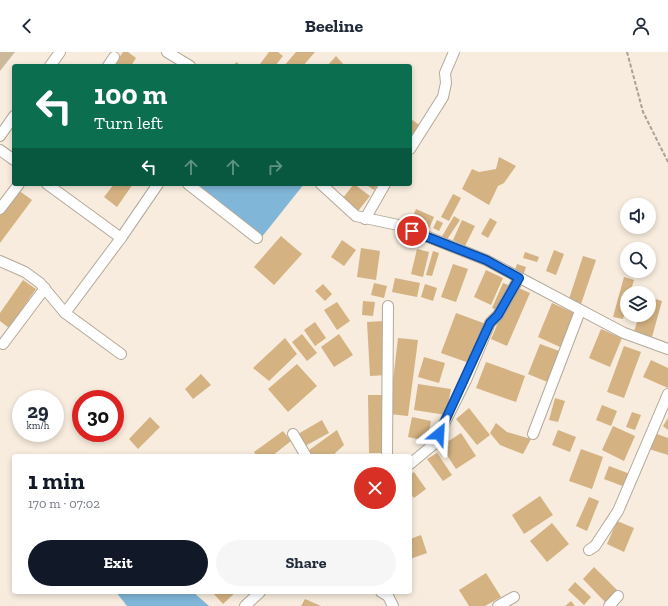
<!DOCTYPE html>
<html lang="en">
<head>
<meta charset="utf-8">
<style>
	:root { --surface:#fff; --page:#f6f6f7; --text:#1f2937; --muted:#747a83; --accent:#111827 }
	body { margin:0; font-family:"Zilla Slab",serif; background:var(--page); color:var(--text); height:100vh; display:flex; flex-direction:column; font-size:15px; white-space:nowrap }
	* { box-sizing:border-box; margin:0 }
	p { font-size:13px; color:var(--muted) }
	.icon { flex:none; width:22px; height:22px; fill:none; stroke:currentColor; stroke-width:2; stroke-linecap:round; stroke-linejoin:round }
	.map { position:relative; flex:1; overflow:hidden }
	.drawer { position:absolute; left:12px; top:402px; width:400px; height:140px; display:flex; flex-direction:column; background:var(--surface); border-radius:4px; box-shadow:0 2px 6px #0003 }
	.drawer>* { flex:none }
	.hud { position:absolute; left:12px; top:12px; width:400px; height:122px; border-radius:4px; box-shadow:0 2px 6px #0003; background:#0b6e4f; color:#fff; overflow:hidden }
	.controls { position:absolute; left:620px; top:146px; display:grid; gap:8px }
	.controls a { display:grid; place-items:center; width:36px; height:36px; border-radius:50%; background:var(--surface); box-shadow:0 2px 6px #0003; font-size:20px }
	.speed { position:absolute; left:12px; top:338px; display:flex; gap:8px; font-size:20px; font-weight:700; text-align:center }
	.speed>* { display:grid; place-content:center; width:52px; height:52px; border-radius:50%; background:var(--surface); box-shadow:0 2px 6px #0003; line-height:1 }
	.speed small { font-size:10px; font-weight:400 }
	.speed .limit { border:6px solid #d22; background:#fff; color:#111 }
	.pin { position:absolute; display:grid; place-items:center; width:34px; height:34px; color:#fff; margin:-17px; border:2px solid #fff; border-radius:50%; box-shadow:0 1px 4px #0007 }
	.me { position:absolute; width:44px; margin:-22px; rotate:27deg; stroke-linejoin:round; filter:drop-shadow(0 0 3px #0008) }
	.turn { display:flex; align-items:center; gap:14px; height:84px; padding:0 16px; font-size:18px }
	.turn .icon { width:52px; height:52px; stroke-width:2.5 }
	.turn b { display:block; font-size:28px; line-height:34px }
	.lanes { display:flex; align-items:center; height:38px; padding:0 16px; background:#0003; justify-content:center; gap:20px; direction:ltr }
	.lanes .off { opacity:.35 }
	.round { display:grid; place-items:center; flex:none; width:42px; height:42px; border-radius:21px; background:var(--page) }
	.overview { display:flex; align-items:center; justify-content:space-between; height:68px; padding:0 16px }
	h1 { font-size:24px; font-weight:800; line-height:30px; color:var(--accent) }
	.primary-button { display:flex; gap:8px; margin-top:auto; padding:8px 16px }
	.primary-button a { flex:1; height:46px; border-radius:24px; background:var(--accent); color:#fff; font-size:16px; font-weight:800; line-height:46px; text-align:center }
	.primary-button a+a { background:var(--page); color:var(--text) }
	header { display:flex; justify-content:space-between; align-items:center; height:52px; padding:0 16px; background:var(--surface); font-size:18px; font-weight:800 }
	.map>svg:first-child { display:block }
	.green { fill:#ccb89a }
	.water { fill:#80b6d8 }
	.building { fill:#d4b282 }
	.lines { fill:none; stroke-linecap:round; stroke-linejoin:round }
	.minor-casing { stroke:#b3a99b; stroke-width:12 }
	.path { stroke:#aaa296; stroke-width:2; stroke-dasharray:4 2; stroke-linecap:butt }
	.minor { stroke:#fff; stroke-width:10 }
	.route-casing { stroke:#114b97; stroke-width:10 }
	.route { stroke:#1a73e8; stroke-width:7 }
</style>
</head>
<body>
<header><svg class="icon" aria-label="back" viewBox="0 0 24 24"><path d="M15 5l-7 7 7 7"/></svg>Beeline<svg class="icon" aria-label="person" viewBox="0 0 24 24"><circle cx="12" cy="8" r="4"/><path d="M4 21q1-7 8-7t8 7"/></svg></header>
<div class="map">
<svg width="668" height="554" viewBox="0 0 668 554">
	<rect width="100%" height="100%" fill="#f7ecdd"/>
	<path class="green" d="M0,0H15L0,19Z"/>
	<g class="water">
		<path d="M192,132H304L261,186Z"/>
		<path d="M116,540H193L209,554H127Z"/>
	</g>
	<g class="building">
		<path d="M123,0H128L136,6L131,14H113Z"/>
		<path d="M269,0H278L283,4L275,14H263L260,12Z"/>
		<path d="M296,0H315L303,14H284Z"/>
		<path d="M336,4L345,14H327Z"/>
		<path d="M237,10L240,14H232Z"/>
		<path d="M410,66L419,73L410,86Z"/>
		<path d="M499,105L516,114L504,131L498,134L489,153L462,137L472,117L479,120L496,117Z"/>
		<path d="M114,132H133L117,155L104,145Z"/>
		<path d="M354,132L370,144L358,159L342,147Z"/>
		<path d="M365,132H378L374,138Z"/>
		<path d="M18,138L32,148L0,191V161Z"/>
		<path d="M453,142L461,146L449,169L441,165Z"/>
		<path d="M416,157L434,165L428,179L410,171Z"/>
		<path d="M454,164L460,168L446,189L441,186Z"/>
		<path d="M490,166L497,170L488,186L481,182Z"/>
		<path d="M437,168L443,171L439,179L433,176Z"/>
		<path d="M462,168L475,174L465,194L453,188Z"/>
		<path d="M281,184L302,202L274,233L254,215Z"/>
		<path d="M342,188L356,198L344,214L331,205Z"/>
		<path d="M361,196L380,199L376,228L357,225Z"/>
		<path d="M417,197L429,200L423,225L411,222Z"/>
		<path d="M554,198L564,202L556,223L546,219Z"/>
		<path d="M433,199L439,201L432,224L426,223Z"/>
		<path d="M525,200L539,205L537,210L523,206Z"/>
		<path d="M583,204L596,208L581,252L569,247Z"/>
		<path d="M453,212L468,217L456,250L441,245Z"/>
		<path d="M517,212L526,215L523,224L514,221Z"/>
		<path d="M486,218L503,226L491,253L474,245Z"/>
		<path d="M624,225L634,228L630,241H627V253L623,267L613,265Z"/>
		<path d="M395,226L420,231L417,245L392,240Z"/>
		<path d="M23,228L36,237L9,276L0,269V261Z"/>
		<path d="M374,231L387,234L384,246L371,243Z"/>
		<path d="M503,231L508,233L497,258L492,256Z"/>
		<path d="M323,232L332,242L325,249L315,239Z"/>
		<path d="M425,232L437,236L433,249L421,245Z"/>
		<path d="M514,234L530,241L507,294L491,287Z"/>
		<path d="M649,245L662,249L652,285L634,280L639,263H649Z"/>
		<path d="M363,249L375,250L373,264L362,263Z"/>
		<path d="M337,250L350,269L337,278L324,258Z"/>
		<path d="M552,251L574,261L560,295L538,285Z"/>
		<path d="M456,261L486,272L472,312L441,301Z"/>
		<path d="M384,269L387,323L370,324L367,270Z"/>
		<path d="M315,270L326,286L315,294L304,278Z"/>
		<path d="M601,277L622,286L610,315L589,306Z"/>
		<path d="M302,282L317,301L307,309L292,290Z"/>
		<path d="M339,282L353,303L334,315L321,295Z"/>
		<path d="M285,286L297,302L269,329L253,316Z"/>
		<path d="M398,286L418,288L408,364L389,362Z"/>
		<path d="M540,292L562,300L550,331L528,322Z"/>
		<path d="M624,294L641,300L624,346L607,340Z"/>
		<path d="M424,305L445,311L439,331L418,325Z"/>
		<path d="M651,308L668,316V336L643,325Z"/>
		<path d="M486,310L525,324L516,350L476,336Z"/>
		<path d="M297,312L317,334L288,360L268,337Z"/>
		<path d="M201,322L211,333L193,347L185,337Z"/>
		<path d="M418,332L451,337L446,363L414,358Z"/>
		<path d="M368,343H384L385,401H369Z"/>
		<path d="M555,346L565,349L558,370L549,368Z"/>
		<path d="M602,353L617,359L611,374L596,368Z"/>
		<path d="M469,356L490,383L477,393L456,367Z"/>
		<path d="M632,360L641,363L635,378L626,375Z"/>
		<path d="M150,365L160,375L138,397L129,387Z"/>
		<path d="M412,365L431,369L427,389L408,385Z"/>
		<path d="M668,366V378L663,374Z"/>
		<path d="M322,368L329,381L305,394L298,382Z"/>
		<path d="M496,371L507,380L531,387L523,402L500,393L490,381Z"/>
		<path d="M613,374L635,384L624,409L602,398Z"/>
		<path d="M337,378L344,393L332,404H308L305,401Z"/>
		<path d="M558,378L576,385L570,400L552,393Z"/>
		<path d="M283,379L291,389L272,404H257L254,400Z"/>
		<path d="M461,381L476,404L456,417L441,394Z"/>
		<path d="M654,381L668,386V403L649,397Z"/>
		<path d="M581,397L603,405L592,437L569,429Z"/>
		<path d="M437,401L452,423L443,429L427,407Z"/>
		<path d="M609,414L630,422L625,435L604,427Z"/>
		<path d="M414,420L426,437L414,446L410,441V423Z"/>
		<path d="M540,444L553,463L524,482L512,463Z"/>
		<path d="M589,445L599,449L587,479L576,474Z"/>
		<path d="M617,469L634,476L624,500L607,492Z"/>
		<path d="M552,471L569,492L547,510L530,489Z"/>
		<path d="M421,483L427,501L410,507V487Z"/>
		<path d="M594,515L617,538L605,550L583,527Z"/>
		<path d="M486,521L501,545L485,554H469L459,538Z"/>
		<path d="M575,530L591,545L584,553L568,538Z"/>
		<path d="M212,540H236L223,552Z"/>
		<path d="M305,547L321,554H301Z"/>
		<path d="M571,549L575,554H565Z"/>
	</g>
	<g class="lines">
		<g class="minor-casing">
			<g id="minor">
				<path d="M167,0L190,14"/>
				<path d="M50,14L60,0"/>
				<path d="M108,14L114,5"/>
				<path d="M0,84L14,64"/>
				<path d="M410,97L443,45L446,31L445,21L454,0"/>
				<path d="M0,98L14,108"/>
				<path d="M47,132L121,186"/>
				<path d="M188,132L257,186"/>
				<path d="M321,132L356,164L398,173L486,208L624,281L668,297"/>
				<path d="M0,157L19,132"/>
				<path d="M365,167L385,132"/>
				<path d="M0,209L25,220L40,231L65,261L121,302"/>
				<path d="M65,261L121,186L158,132"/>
				<path d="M3,292L45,236"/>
				<path d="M293,382L306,404"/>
				<path d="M533,382L580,259"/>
				<path d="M387,404L388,254"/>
				<path d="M410,412L434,392L466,328L490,271L498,263L519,226"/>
				<path d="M589,498L595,494L618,459L668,342"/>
				<path d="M381,540L388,544L393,554"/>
				<path d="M245,554L260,540"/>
				<path d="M498,554L514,545"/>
				<path d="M609,554L618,544"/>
			</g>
		</g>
		<path class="path" d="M627,0L643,60L668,110"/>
		<use href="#minor" class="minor"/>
	</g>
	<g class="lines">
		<g class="route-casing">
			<path id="route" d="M412,179L486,208L519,226L498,263L490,271L439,382"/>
		</g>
		<use href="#route" class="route"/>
	</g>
</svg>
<div class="controls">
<a><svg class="icon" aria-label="sound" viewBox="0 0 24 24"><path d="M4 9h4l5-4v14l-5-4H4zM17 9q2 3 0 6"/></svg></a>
<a><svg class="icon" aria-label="search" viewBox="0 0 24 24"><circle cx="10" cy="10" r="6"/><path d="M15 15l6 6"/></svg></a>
<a><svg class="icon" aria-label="layers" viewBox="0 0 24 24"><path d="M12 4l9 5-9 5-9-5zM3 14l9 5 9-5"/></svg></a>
</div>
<div class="speed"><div>29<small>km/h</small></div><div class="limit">30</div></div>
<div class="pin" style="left:412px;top:179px;background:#d93025"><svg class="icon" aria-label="arrive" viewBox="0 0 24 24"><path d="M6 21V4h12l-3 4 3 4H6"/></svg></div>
<svg class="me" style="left:439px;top:382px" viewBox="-20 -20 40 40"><path d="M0-17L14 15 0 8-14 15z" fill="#1a73e8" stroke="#fff" stroke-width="4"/></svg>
<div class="hud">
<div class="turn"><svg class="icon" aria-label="left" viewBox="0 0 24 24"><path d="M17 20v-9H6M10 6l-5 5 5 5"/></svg><div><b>100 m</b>Turn left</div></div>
<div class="lanes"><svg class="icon" aria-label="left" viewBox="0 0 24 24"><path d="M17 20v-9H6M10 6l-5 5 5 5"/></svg><svg class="icon off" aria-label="ahead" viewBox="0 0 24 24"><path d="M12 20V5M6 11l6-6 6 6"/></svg><svg class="icon off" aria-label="ahead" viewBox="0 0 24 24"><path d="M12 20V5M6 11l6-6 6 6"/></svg><svg class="icon off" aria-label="right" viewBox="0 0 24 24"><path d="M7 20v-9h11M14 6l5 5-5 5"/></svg></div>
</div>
<section class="drawer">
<div class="overview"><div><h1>1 min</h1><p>170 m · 07:02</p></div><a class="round" style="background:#d93025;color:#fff"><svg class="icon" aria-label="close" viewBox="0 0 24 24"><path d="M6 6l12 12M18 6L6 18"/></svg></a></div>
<div class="primary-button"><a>Exit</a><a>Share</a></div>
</section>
</div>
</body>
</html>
